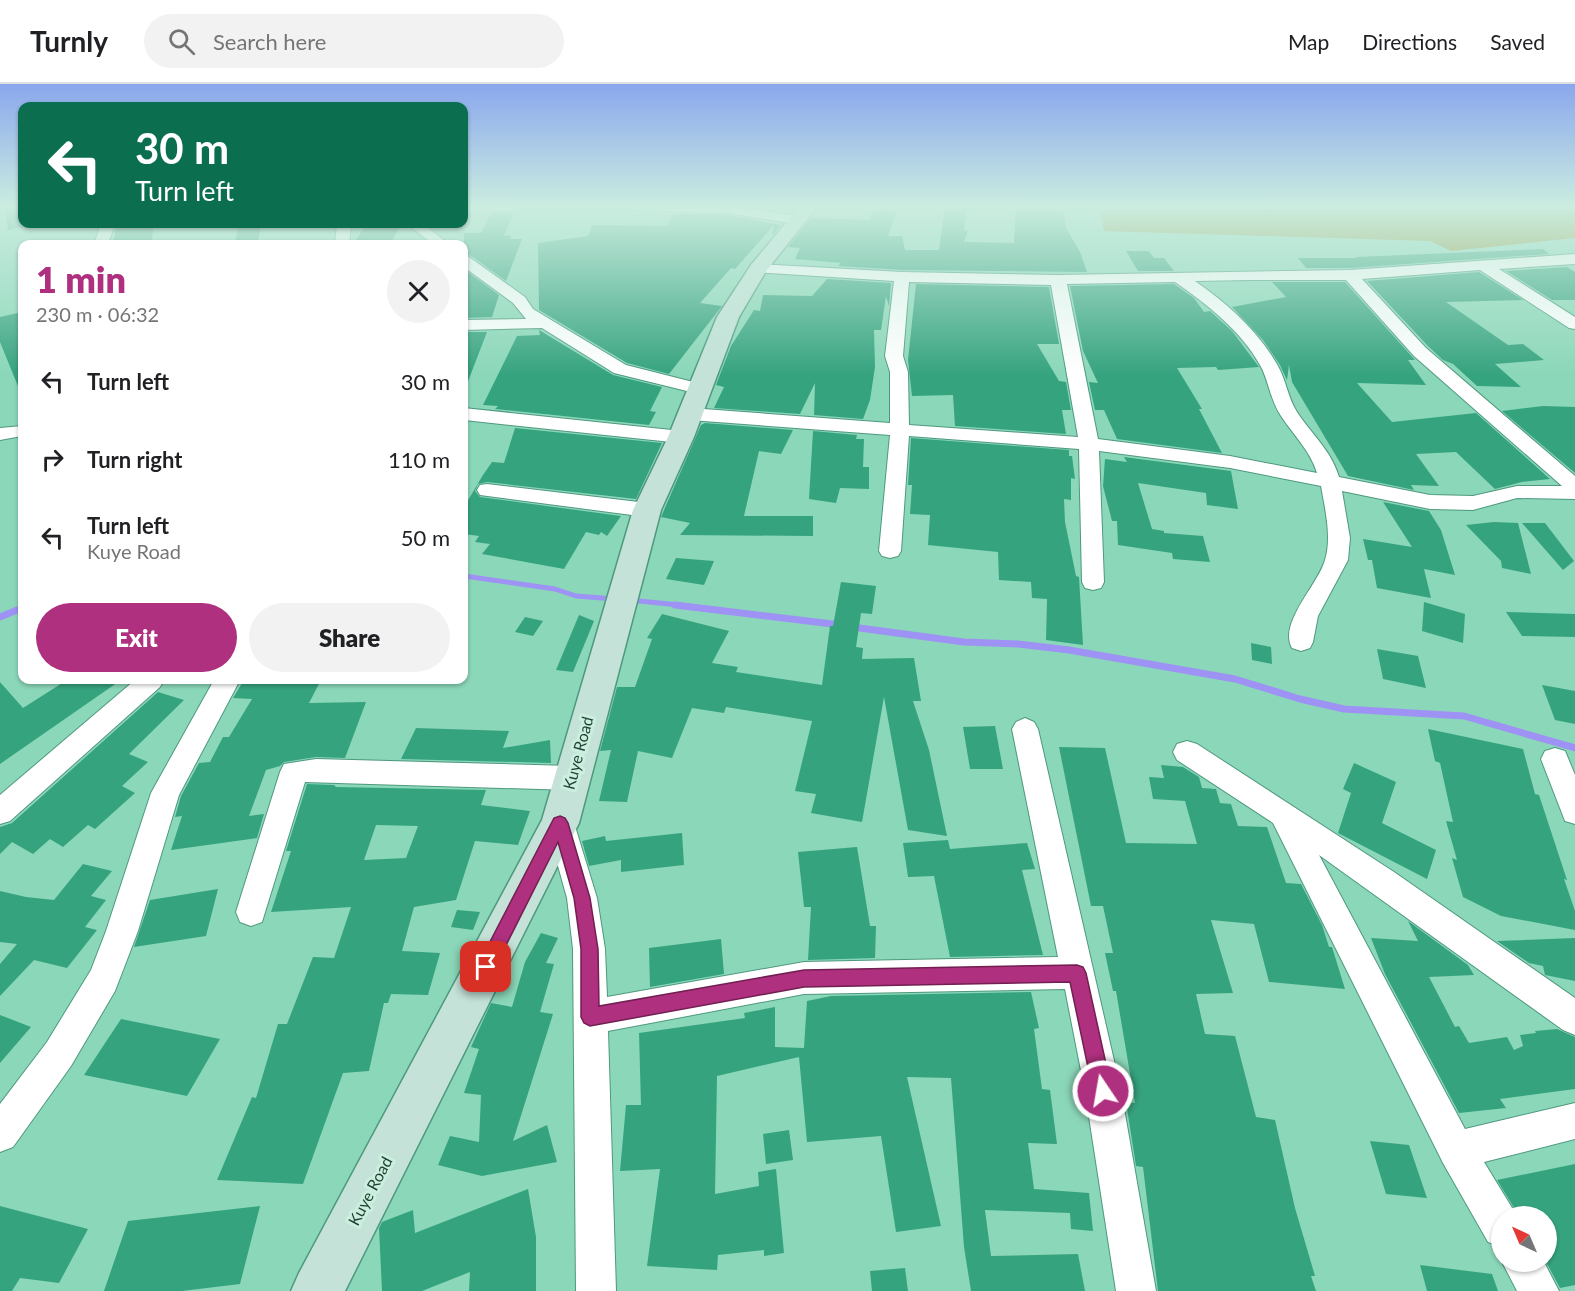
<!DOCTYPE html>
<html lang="en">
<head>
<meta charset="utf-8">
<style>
	:root { --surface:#fff; --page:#f2f2f2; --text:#202124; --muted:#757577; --line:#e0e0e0; --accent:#af307e }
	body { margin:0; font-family:Lato,sans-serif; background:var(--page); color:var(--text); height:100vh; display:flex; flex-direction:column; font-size:22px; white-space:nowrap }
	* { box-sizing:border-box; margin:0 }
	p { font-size:20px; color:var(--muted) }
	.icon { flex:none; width:33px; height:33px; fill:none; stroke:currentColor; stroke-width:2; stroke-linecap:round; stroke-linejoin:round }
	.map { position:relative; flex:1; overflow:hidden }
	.side { position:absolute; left:18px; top:156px; width:450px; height:444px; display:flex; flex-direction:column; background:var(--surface); border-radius:12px; box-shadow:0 2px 4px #0004 }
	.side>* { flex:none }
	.banner { position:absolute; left:18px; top:18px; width:450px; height:126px; border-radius:12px; box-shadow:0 2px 4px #0004; background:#0b6e4f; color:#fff; overflow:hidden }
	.needle { width:39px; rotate:316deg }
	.buttons { position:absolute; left:1491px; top:1122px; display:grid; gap:12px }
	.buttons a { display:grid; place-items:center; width:66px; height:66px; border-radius:50%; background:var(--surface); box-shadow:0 2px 4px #0004; font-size:30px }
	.pin { position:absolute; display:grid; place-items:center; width:51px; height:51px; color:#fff; margin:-26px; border-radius:12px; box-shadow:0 3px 9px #0006 }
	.me { position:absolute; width:66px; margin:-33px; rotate:348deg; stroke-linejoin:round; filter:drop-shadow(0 0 4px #0008) }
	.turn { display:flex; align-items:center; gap:21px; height:126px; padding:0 18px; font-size:27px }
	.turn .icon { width:78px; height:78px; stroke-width:2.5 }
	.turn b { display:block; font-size:42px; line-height:51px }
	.round { display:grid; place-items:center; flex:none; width:63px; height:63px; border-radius:32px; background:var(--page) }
	.overview { display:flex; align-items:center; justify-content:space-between; height:102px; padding:0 18px }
	h1 { font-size:36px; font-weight:800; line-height:45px; color:var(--accent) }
	.button { display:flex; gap:12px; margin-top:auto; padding:12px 18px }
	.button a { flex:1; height:69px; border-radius:36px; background:var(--accent); color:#fff; font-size:24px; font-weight:800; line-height:69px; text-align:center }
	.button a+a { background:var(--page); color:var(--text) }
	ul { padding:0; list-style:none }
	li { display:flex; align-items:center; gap:18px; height:78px; padding:0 18px }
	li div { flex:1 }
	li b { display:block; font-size:22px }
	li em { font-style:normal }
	header { display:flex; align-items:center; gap:36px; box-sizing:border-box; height:84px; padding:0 30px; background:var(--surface); border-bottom:2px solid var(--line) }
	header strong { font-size:28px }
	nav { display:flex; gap:33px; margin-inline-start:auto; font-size:21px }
	.search { width:420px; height:54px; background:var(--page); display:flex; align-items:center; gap:15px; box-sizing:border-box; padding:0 21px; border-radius:33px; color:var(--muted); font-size:22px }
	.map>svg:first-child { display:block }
	.forest { fill:#939035 }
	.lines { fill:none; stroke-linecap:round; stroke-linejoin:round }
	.stream-far1 { stroke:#9e93f4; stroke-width:5 }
	.stream { stroke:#9e93f4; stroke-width:7 }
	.building { fill:#36a37f; fill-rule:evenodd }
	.street-casing { stroke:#4e997e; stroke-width:2 }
	.secondary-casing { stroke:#4e997e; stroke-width:3 }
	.street { fill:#fff; fill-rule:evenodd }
	.secondary { fill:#c4e2d8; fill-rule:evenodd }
	.route { fill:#af307e; stroke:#721f52; stroke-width:1.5 }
	.labels { text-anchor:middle; stroke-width:6; stroke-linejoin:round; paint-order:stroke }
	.street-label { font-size:16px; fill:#1f3f33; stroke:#cbefdf }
</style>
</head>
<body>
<header>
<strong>Turnly</strong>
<div class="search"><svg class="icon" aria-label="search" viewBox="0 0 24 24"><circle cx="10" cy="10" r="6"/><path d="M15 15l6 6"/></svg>Search here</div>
<nav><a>Map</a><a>Directions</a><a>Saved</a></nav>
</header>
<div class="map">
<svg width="1575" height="1207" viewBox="0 0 1575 1207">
	<rect width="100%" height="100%" fill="#8bd7b9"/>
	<path class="forest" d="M1103,122H1557L1575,125V154L1451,167L1430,157L1104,147L1100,125Z"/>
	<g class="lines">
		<g class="stream-far1">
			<path d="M464,492L555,505L576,512L615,515"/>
			<path d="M629,516L689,522"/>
		</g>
		<g class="stream">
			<path d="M675,521L841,541"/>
			<path d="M0,533L22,524"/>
			<path d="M852,543L964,558L1018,560L1069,566L1235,595L1300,615L1344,625L1464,632L1575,664"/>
		</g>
	</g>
	<g class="building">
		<path d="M12,122H22V140H38L8,146L5,124Z"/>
		<path d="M875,122H898L888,152H902L905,166H939L945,122H966L964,147H968L964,158L1014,159L1016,122H1062L1066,144L1080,168L1087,188L902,186L838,182L841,179L795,175L800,164L788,163L811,134L869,136Z"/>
		<path d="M491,129H514L504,151L512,152L509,155H522L506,197L470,171L464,169V149H481Z"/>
		<path d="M674,130L728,131L781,141L772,152L774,141L735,185L731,184L700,219L722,222L669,290L627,279L539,226L538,159L588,152L592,141L667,142Z"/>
		<path d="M117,140H154L151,160H113Z"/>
		<path d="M262,140L257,160H234L239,143Z"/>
		<path d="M400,143L390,160H353L364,144Z"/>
		<path d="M1543,165L1549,170L1350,184H1306L1298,174H1357L1356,173Z"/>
		<path d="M1126,167H1149L1154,174H1164L1174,187H1138Z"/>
		<path d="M1567,183L1575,188V216H1552L1506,187Z"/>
		<path d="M464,185L499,211L492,233L464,234Z"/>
		<path d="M1479,188L1523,216L1446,218L1508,261L1523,260L1544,276L1495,280L1521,303L1477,302L1453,280L1443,276L1428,262L1367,197Z"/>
		<path d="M827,195L891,199L889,222L886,212L881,246H874L875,283L870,316L863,335L814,331L815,299L800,330L714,324L724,303L716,301L731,262L754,226L760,227L763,211L812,212Z"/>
		<path d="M1272,198H1345L1415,276H1408L1426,301L1357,299L1392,338L1476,329L1550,395L1522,398L1495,405L1456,368L1416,370L1439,402L1411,401L1414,406L1348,392L1292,298L1289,281L1287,296L1280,281L1263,256L1232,223L1286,213Z"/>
		<path d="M916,200L1049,203L1059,260H1037L1059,297L1066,298L1071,326H1062L1066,350L955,342L953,311L912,312L908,276Z"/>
		<path d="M1174,200L1194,214L1204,228L1210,227L1232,247L1259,283L1218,286L1216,283L1177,284L1202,325H1199L1222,369L1117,355L1104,326H1095L1089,298L1098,299L1083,267L1070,202Z"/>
		<path d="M22,228V312L0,258V233Z"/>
		<path d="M539,246L613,291L662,303L650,327L656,328L649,341L495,325L498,322L483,321L517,252L540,251Z"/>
		<path d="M464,248H487L465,305L464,304Z"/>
		<path d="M1543,322L1575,323V389L1502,327Z"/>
		<path d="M705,339L793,346L781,370L759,367L744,432H813V452L680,451L690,439L661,433L701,341Z"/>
		<path d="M515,344L662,359L636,415L487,398L478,400L475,407L480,413L621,432L607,452L601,448L599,451L586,448L564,485L482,470L490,460L475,458L479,452L464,450V423L483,391L492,378L504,379Z"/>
		<path d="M813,347L857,351L856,355H864L863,383H869V405L840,404L836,419L809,415Z"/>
		<path d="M911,354L1069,366V372H1072L1075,395L1071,394V416L1064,415L1065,438L1076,492L1079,493L1083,561L1046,556L1047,515L1032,514L1031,498L999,496L998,468L928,461L930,431L910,430L912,401H908Z"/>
		<path d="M1124,373L1231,387L1238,425L1207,421L1206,409L1138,399L1152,445L1164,447V449L1203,452L1210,478L1173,475L1172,469L1118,461L1117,437H1112L1103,402L1105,375L1127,378Z"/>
		<path d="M1383,418L1429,427L1441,446L1455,491L1424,485L1431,514L1377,504L1372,476H1368L1363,455L1412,463Z"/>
		<path d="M1494,438L1518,439L1531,490L1502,484L1501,477L1466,441Z"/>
		<path d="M1522,439H1545L1574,477L1563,486Z"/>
		<path d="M676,474L714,477L704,501L666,495Z"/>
		<path d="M841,498L876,502L872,530L861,529L856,563L863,564L862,575L914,574L921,617H913L929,666L947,752L908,746L884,613L862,738L811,729L816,710L795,707L812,637L726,623L724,629L692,624L672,674L638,667L627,718L599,717L611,666L600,667L617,603H635L652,555L647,554L662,530L729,547L712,579L738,583L736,588L822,601L830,542H833Z"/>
		<path d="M1424,518L1465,530L1463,559L1422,547Z"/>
		<path d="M1506,528L1575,530V553L1522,552Z"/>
		<path d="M579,531L594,537L573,588L556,586Z"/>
		<path d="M525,533L543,537L533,552L515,548Z"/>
		<path d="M1251,559L1271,563L1272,580L1252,576Z"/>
		<path d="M1377,565L1418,572L1426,604L1383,595Z"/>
		<path d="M67,596H121L0,680V598L23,624Z"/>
		<path d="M244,596H321L309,619L366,618L345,674L316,673L284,678L280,682L266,686L249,732L264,730L257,754L171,766L182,732L175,733L181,712L199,679L210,678L223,653H229L252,615L233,614Z"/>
		<path d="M1542,601L1575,607V640L1555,636Z"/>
		<path d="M158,608L184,616L129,670L148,678L122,702L135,709L95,745L88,741L63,763L50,755L33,770L12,758L0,770V743L12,739Z"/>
		<path d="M995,642L1003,685H970L963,643Z"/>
		<path d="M416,644L509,647L503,664L550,656L551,679L401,675Z"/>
		<path d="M1428,645L1523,665L1535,710L1539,711L1567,796L1564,795L1575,827V846L1501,832L1463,813L1452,774L1457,776L1446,737L1453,738L1440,679L1435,677Z"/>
		<path d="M1059,663L1105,664L1126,759L1197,760L1185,717L1153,715L1149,693L1164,694L1161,681L1183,683L1199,693L1202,704L1216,705L1220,719L1231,720L1238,742L1267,743L1286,799L1301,800L1322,841L1329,863H1332L1345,905L1269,898L1254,840L1211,836L1233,909L1196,910L1205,950L1235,952L1256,1033L1275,1036L1295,1124L1315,1192H1311L1316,1207H1158L1143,1083L1136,1082L1126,1018L1135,1019L1116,907H1113L1105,869H1113L1103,822H1091Z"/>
		<path d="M1354,679L1396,698L1382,739L1436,766L1427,795L1338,749L1351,709L1343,705Z"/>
		<path d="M307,700L334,701L336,703L486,706L481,721L530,727L518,761L475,757L456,816L414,823L402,867L440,869L428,911L391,910L388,919H384L369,987L343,989L303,1100L217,1096L252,1013L256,1014L278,940H287L313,873L334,874L351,823L271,828L291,767H286ZM376,741L418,742L406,774L364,776Z"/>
		<path d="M682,749L684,781L621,788V776L589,782L582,757L605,752L606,757Z"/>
		<path d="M948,756L950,765L1027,759L1035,785L1022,786L1043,871L950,873L934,792L908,793L903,759Z"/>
		<path d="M857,763L870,842H876L875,874L808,876L811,823H804L798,768Z"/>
		<path d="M83,780L112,787L91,812L106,816L85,843L97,846L67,884L34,876L0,912V880L17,860L0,858V807L26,813L54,816Z"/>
		<path d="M218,805L206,852L134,863L150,816Z"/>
		<path d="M457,826L480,828L473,846L451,843Z"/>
		<path d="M1408,837L1468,881L1474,891L1429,893L1455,943L1459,942L1469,959L1507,953L1514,966L1523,962L1520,951L1536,949L1535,947L1557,945L1575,953V1005L1500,1015L1506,1024L1459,1029L1385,890L1371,854L1418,857Z"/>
		<path d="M541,849L558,854L546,879L554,880L540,928L553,930L513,1057L547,1041L557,1078L482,1092L438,1081L450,1052L479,1058L481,1011L464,1009L479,965L471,963L491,919L512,923L525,878Z"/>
		<path d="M1575,854V897L1545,891L1543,882L1529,879L1497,857Z"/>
		<path d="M721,855L724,890L650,903L649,864Z"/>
		<path d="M1031,908L1039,944L1034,945L1042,1005L1050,1006L1057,1060L1028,1059L1034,1105L1089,1109L1093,1147L1071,1145L1070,1129L985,1126L991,1172L1078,1170L1085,1207H971L964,1163L951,994L907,993L941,1142L896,1148L881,1052L807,1058L799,973L717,992L715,1110L759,1102L758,1088L776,1085L784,1169L764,1172V1166L718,1171L717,1186L647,1182L660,1085L620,1087L626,1021H641L639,949L745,934L744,929L775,923V963L804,964L807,917L831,912Z"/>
		<path d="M0,931L31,943L0,979Z"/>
		<path d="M121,935L220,955L187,1012L84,991Z"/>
		<path d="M789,1046L793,1076L766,1080L763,1050Z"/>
		<path d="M1370,1057L1409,1061L1427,1114L1386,1110Z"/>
		<path d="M1575,1080V1201L1560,1204L1546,1178V1132H1519L1497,1096Z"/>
		<path d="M528,1105L536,1153V1207H469L470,1188L422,1207H382L379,1144L382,1138L413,1126L415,1149Z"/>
		<path d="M0,1122L88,1145L59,1199L20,1194L12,1207H0Z"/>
		<path d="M260,1122L240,1200L182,1207H104L128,1137Z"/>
		<path d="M1420,1181L1492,1190L1498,1207H1427Z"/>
		<path d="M905,1184L908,1207H872L870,1187Z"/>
	</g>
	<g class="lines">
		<g class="street-casing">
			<g id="street">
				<path d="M464,122H527L520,126L464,127Z"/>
				<path d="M626,122H734L796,132L803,136L796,140L728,129L633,126Z"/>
				<path d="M101,140H115L108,160H94Z"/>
				<path d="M337,140H351L349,160H335Z"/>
				<path d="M407,140H423L449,160H433Z"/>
				<path d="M1575,170V180L1499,185L1575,233V245L1569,244L1480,186L1362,195L1426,264L1575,392V415L1517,414L1473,426L1430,425L1342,407L1350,454L1348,476L1318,532L1313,558L1310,564L1301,567L1292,564C1278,539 1318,501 1325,476C1332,453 1325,425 1321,402L1230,384L1099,367L1104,498L1101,504L1093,506L1085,504L1082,498L1079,365L909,352L901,467L898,472L890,474L882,472L879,467L890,351L690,336L683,334L681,330L683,326L690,324L890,339V288L885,272L894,197L753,188L750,185L753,182L758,180L902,188L1058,191L1350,186ZM1250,196H1346L1414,272L1562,402H1517L1473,412L1430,411L1339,393C1331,366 1312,351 1297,328C1288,314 1286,296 1278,282C1259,248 1227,219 1195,197ZM909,198L1051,201L1078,353L909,341L908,288L903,272ZM1175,198C1207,220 1241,247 1260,281C1269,297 1270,316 1281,332C1294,352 1310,366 1317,389L1230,372L1098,355L1067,200Z"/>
				<path d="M464,171L469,173L525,213L533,225L626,281L705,301L708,305L705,309L699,310L614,289L542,244L464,246V236L526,235L513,219L464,183Z"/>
				<path d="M464,324L681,347L688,349L691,353L688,357L681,359L464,336Z"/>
				<path d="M22,342V352L0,356V344Z"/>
				<path d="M487,400L647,419L654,421L658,426L654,431L647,433L480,411L477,406L480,401Z"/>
				<path d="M135,596H164L160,603L10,737L0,740V711Z"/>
				<path d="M214,596H240L179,711L138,847L115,907L71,982L13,1063L0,1068V1020L47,958L91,886L106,847L151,709Z"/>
				<path d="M1025,634L1034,638L1038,645L1121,1007L1156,1207H1116L1085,1007L1065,905L804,910L608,947L616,1207H576L573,865L567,814L546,739L550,730L560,727L570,730L574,739L597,814L605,865L607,913L804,878L1058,873L1012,645L1016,638Z"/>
				<path d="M1187,657L1197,660L1394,788L1575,914V951L1563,946L1319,771L1465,1045L1575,1019V1055L1484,1078L1517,1132H1502V1163L1488,1158L1443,1079L1273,739L1177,676L1173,668L1177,660Z"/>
				<path d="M1555,664L1565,667L1575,691V740L1565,737L1541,675L1545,667Z"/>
				<path d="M316,675L571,682L581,686L585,694L581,702L571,706L305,698L262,838L251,842L240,838L236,828L280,688L284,680Z"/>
				<path d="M1502,1178H1544L1559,1207H1517Z"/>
			</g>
		</g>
		<g class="secondary-casing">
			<path id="secondary" d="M800,122H818L766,187L739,233L694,353L661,426L579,739L345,1207H291L299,1189L542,736L633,426L668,353L717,233L751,181Z"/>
		</g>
		<use href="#street" class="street"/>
		<use href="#secondary" class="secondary"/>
	</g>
	<linearGradient id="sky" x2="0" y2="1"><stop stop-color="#8aa7ed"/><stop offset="0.42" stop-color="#cbede0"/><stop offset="1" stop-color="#cbede0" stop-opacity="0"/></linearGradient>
	<rect width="1575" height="291" fill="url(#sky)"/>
	<path class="route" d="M560,732L565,734L568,739L590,814L598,865L599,922L804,886L1077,881L1083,883L1086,889L1112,1007L1109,1014L1103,1017L1096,1014L1093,1007L1070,898L804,903L590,942L584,939L581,933V865L574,814L558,758L492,889L486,892L480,889L477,883L480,877L554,734Z"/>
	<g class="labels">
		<g class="street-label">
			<text transform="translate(578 669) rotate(-75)" y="6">Kuye Road</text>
			<text transform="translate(370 1107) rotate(-62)" y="6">Kuye Road</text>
		</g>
	</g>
</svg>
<div class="buttons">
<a><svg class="needle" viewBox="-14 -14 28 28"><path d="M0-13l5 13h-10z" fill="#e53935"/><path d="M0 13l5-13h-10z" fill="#757577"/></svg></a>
</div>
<div class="pin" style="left:486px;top:883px;background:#d93025"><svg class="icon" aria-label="arrive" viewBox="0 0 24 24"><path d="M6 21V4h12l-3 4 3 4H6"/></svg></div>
<svg class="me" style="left:1103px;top:1007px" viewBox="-20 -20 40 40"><circle r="17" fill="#af307e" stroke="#fff" stroke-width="3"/><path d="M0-11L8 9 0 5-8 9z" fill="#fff"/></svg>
<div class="banner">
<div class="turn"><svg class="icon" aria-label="left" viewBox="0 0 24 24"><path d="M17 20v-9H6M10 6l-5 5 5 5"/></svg><div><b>30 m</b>Turn left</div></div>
</div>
<section class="side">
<div class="overview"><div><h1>1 min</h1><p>230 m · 06:32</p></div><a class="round"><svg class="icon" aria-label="close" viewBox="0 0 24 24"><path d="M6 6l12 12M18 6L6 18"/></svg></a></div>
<ul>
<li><svg class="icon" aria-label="left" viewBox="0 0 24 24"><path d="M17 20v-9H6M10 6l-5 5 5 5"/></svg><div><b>Turn left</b></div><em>30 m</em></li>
<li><svg class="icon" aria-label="right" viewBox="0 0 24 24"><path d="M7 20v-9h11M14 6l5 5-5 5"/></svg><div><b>Turn right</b></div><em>110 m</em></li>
<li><svg class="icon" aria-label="left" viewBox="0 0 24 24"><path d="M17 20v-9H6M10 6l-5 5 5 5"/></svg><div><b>Turn left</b><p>Kuye Road</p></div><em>50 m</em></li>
</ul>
<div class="button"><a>Exit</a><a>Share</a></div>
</section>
</div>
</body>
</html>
